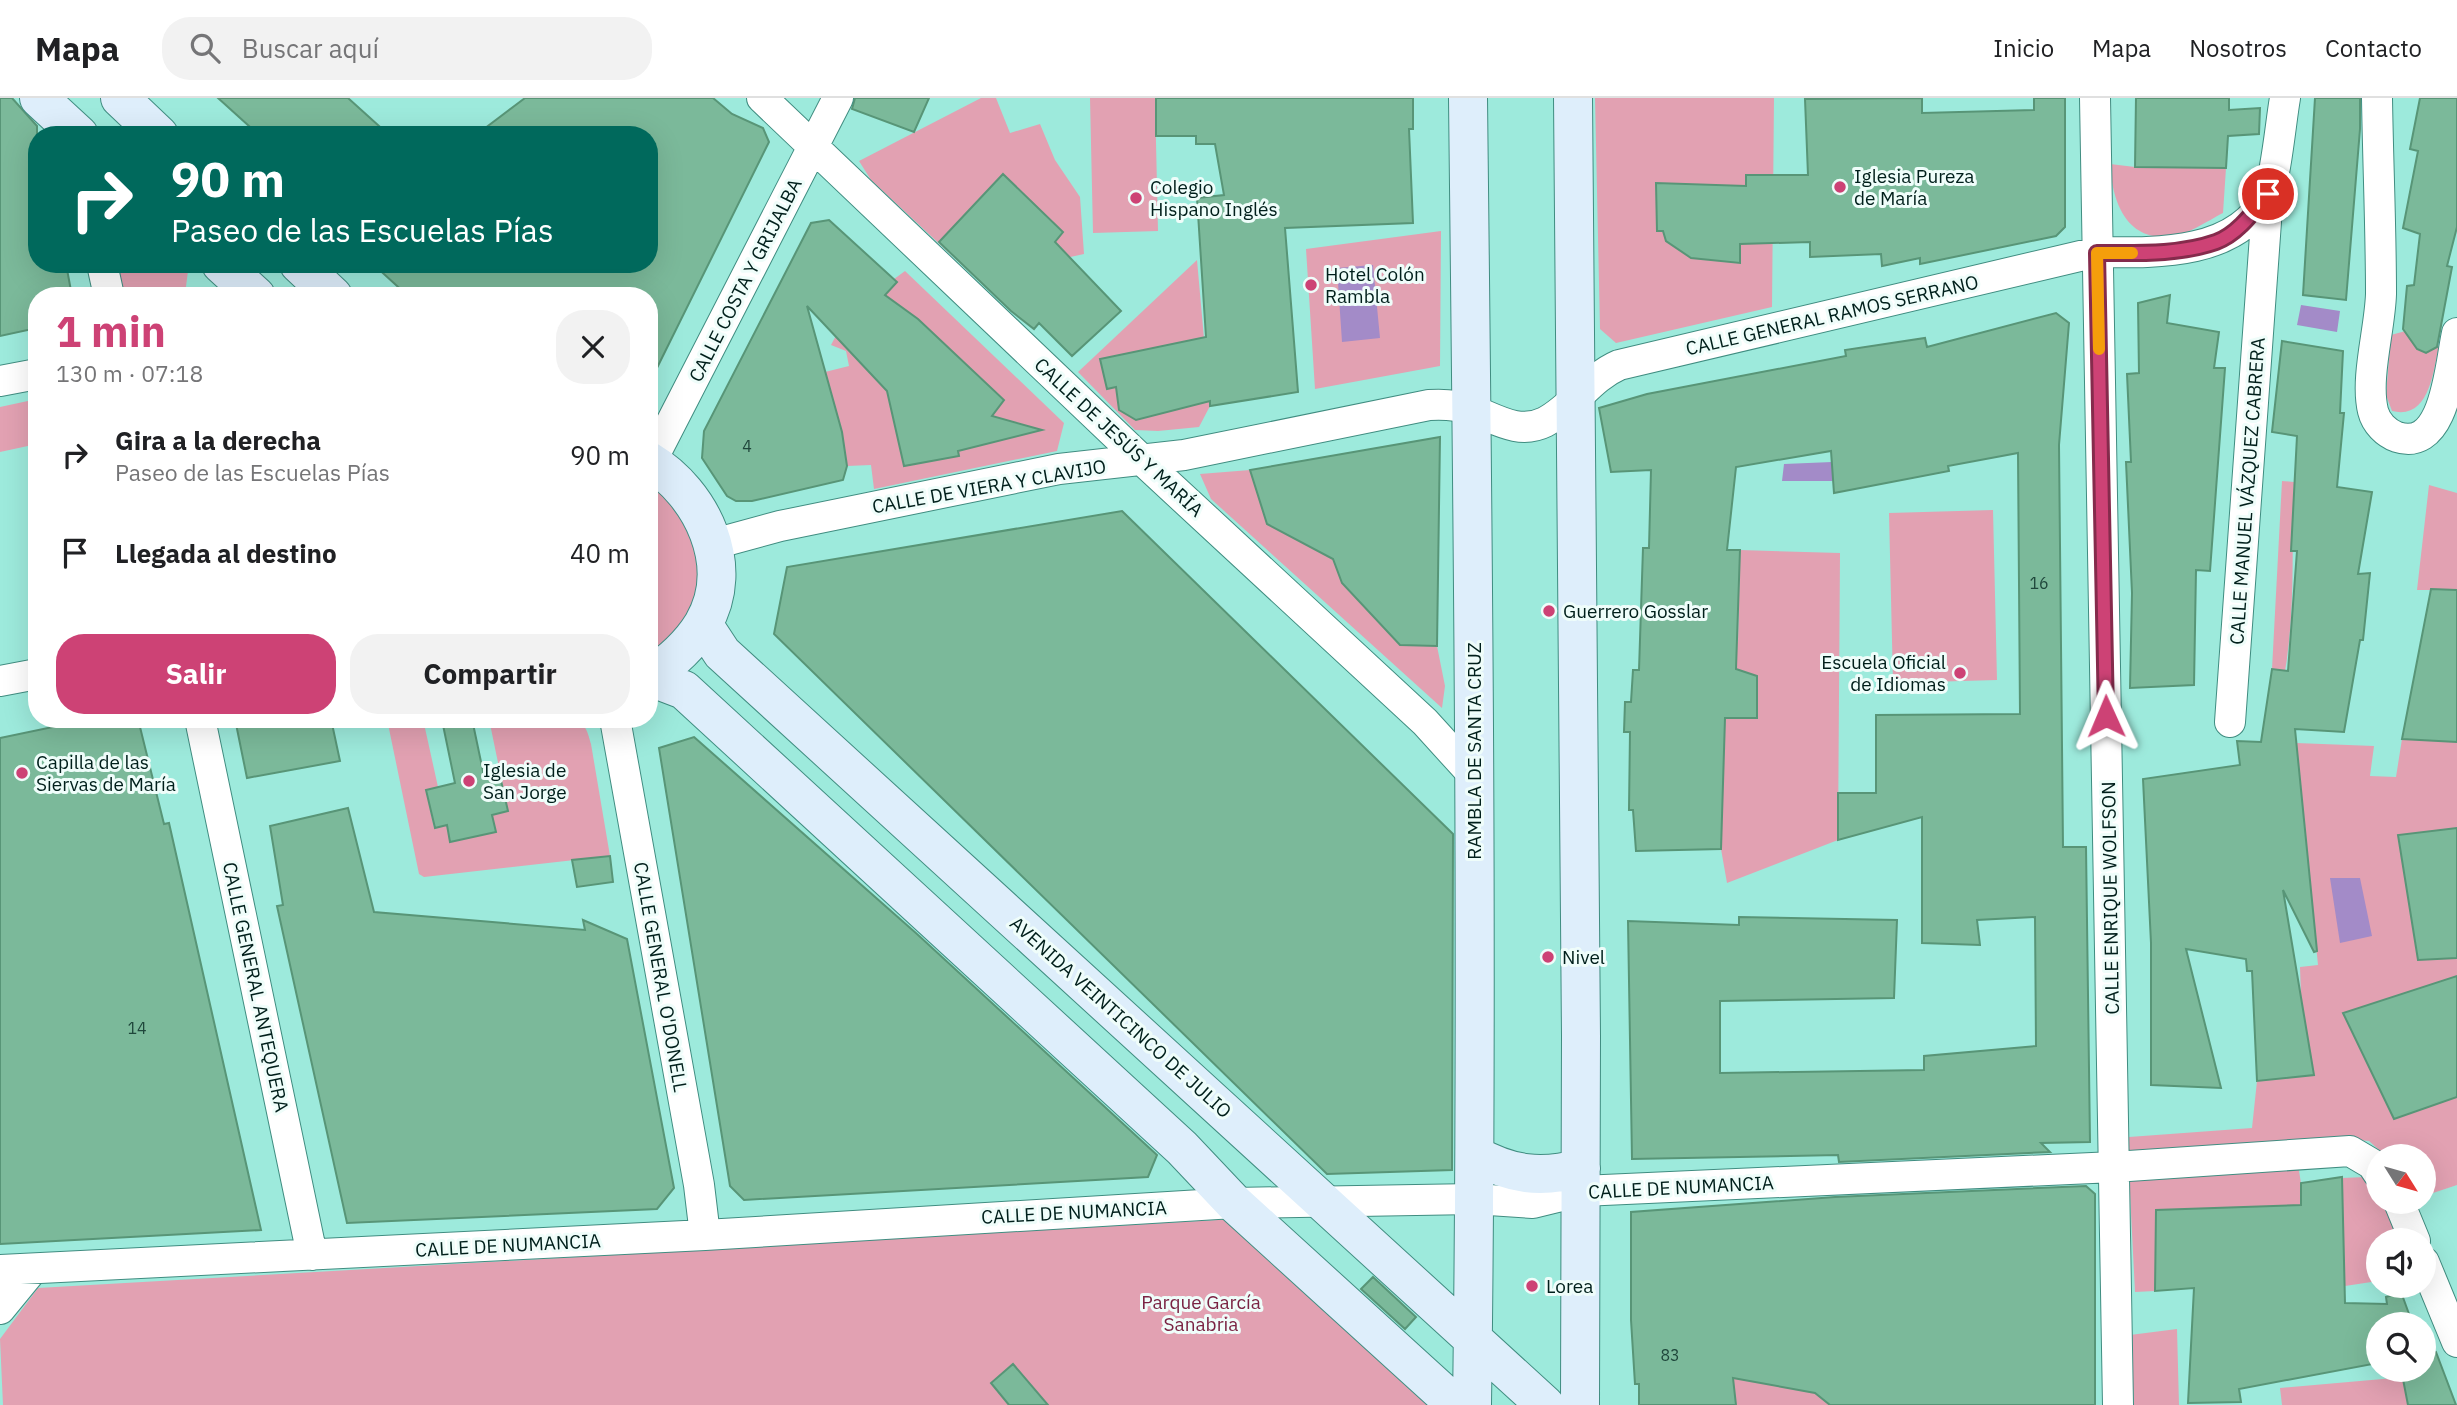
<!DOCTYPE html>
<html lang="es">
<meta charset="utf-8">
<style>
body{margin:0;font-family:"IBM Plex Sans",sans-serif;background:#f2f2f2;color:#202124;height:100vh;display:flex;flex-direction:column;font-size:26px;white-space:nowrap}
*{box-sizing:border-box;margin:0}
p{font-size:23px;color:#757577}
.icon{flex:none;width:38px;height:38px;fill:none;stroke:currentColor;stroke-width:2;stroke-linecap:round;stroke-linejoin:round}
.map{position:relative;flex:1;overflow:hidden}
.sheet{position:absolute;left:28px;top:189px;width:630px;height:441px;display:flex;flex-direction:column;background:#fff;border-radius:28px;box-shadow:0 7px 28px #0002}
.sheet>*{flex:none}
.top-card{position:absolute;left:28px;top:28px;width:630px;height:147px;border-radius:28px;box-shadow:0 7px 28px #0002;background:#00695c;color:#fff;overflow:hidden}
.needle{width:46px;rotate:127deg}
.controls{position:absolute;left:2366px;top:1046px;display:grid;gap:14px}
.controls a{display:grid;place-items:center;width:70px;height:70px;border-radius:50%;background:#fff;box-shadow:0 7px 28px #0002;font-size:35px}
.pin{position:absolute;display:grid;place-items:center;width:60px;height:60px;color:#fff;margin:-30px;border:4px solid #fff;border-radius:50%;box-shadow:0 2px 7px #0007}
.me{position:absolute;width:77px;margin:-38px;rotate:359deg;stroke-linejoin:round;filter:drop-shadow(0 0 5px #0008)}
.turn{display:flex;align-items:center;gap:24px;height:147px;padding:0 28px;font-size:32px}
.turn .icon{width:91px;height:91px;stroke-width:2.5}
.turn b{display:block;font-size:49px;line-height:60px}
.round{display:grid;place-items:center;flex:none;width:74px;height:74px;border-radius:28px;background:#f2f2f2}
.overview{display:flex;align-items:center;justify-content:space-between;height:119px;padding:0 28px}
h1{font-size:42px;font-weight:700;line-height:52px;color:#cd4275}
.button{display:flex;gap:14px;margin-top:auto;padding:14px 28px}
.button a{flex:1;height:80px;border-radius:28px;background:#cd4275;color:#fff;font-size:28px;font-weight:700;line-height:80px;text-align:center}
.button a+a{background:#f2f2f2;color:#202124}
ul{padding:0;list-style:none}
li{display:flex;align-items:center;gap:21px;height:98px;padding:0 28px}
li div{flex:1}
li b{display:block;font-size:26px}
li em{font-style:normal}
header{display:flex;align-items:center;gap:42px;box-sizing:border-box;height:98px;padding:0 35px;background:#fff;border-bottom:2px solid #e0e0e0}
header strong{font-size:33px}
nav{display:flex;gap:38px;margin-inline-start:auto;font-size:24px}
.search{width:490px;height:63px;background:#f2f2f2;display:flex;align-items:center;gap:18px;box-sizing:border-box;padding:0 24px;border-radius:28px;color:#757577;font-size:26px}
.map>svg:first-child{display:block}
.green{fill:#e2a1b2}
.water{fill:#a38bc8}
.building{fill:#7bb99a;stroke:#589577;stroke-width:2}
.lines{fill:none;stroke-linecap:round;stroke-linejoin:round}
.street-casing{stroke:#408d81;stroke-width:32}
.secondary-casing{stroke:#408d81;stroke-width:40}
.street{stroke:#fff;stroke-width:30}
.secondary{stroke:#deeefb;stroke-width:38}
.route-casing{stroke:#852b4c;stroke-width:18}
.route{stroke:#cd4275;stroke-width:12}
.slow{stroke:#f59e0b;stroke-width:12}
.poi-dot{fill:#cd4275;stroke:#effdfa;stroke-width:2.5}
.labels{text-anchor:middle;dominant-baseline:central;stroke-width:6;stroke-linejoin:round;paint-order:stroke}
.number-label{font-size:16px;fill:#1f463b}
.poi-label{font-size:19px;fill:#001f1b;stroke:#effdfa;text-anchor:start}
.street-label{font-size:19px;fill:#001f1b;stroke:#effdfa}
.park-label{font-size:19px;fill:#7a2343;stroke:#effdfa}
</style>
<header>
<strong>Mapa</strong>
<div class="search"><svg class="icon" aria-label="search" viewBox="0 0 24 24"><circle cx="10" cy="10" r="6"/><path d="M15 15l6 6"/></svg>Buscar aquí</div>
<nav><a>Inicio</a><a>Mapa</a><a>Nosotros</a><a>Contacto</a></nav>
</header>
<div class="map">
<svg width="2457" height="1307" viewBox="0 0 2457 1307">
<rect width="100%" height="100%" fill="#9deadc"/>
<path class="green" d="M 981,0 L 996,0 L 1010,35 L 1040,26 L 1055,62 L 1080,99 L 1084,156 L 1052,163 L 1008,210 L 871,82 L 859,63 Z
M 1090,0 L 1155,0 L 1158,133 L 1093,135 Z
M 1595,0 L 1774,0 L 1772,209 L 1616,245 L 1600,231 Z
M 2110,66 L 2135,69 L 2226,70 L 2223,115 C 2207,123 2185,139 2167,139 C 2124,141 2112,100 2110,66 Z
M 1441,133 L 1440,268 L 1315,291 L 1306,151 Z
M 1197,162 L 1210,308 L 1199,329 L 1158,333 L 1135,332 L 1078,274 Z
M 120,166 L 184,166 L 188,173 L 185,196 L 125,198 L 120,181 Z
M 905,173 L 1064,325 L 1057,353 L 874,391 L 871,367 L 847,368 L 825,274 L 849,268 L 846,253 L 831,247 L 848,215 Z
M 2409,232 C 2409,244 2415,250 2425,255 L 2439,248 C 2433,275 2429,322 2392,313 L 2386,297 L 2391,237 Z
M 37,301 L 37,346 L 0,354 L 0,309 Z
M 1250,372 L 1268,426 L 1333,461 L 1342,485 L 1400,547 L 1437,548 L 1445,588 L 1442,610 L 1211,401 L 1200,376 Z
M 649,381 L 688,417 L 702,485 L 692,519 L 649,564 Z
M 2282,383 L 2294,384 C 2291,448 2296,509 2285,573 L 2272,571 Z
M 2429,387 L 2457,395 L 2457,492 L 2417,492 Z
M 1993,412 L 1997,582 L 1893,585 L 1889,415 Z
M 1740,452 L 1840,455 L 1838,742 L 1727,785 L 1721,751 L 1722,620 L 1757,620 L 1757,578 L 1717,564 L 1718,544 L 1738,544 Z
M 387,621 L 423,621 L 438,689 L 426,692 L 434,730 L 447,727 L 450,744 L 496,733 L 492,717 L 508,713 L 489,621 L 571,621 C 586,625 587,632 591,646 L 610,758 L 424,779 L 419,776 Z
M 2402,641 L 2457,644 L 2457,1087 L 2424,1098 L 2424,1059 L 2387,1059 L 2369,1043 L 2340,1040 L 2129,1057 L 2129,1039 L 2252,1030 L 2257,983 L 2314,977 L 2301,898 L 2300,869 L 2318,867 L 2296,645 L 2374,648 L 2370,678 L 2396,679 Z
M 2298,1067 L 2301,1085 L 2301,1200 L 2276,1108 L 2156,1112 L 2155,1193 L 2135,1194 L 2129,1075 Z
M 2366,1079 L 2390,1120 L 2399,1143 L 2378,1143 L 2378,1183 L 2345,1188 L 2342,1080 Z
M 1235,1121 L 1438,1307 L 3,1307 L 0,1241 L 38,1190 Z
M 1707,1225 L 1735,1280 L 1815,1295 L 1830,1307 L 1736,1307 Z
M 2177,1231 L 2179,1307 L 2134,1307 L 2130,1237 Z
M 2402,1276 L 2408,1307 L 2282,1307 L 2280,1290 L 2394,1280 Z"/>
<path class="water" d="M 1373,167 L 1380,240 L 1342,244 L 1337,170 Z
M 2301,207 L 2340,213 L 2337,234 L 2297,227 Z
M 1832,364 L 1833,383 L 1782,383 L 1784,366 Z
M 2330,780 L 2360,780 L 2372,838 L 2340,845 Z"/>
<path class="building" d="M 0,0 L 12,0 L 37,28 L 37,166 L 66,166 L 72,198 L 37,198 L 37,230 L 0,238 Z
M 218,0 L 348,0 L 389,37 L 259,37 Z
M 525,0 L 713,0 L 732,16 L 763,30 L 769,44 L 649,286 L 649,198 L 408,198 L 373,166 L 649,166 L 649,37 L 476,37 Z
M 855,0 L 929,0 L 914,34 L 852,11 Z
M 1156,0 L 1413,0 L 1413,31 L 1409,31 L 1413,125 L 1285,130 L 1298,294 L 1210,308 L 1210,303 L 1136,322 L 1119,312 L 1116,289 L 1107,291 L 1100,261 L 1206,239 L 1197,100 L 1224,97 L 1215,46 L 1196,46 L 1196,38 L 1156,38 Z
M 1922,0 L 1922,15 L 2034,12 L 2034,0 L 2065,0 L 2065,129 L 2056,138 L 1920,166 L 1920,160 L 1882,168 L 1881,156 L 1810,159 L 1810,144 L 1740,146 L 1740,165 L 1691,160 L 1666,143 L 1663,133 L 1657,133 L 1656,85 L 1746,88 L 1746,77 L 1808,77 L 1805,1 Z
M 2136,0 L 2229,0 L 2229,12 L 2260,10 L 2259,36 L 2228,38 L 2226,70 L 2135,69 Z
M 2315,0 L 2360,0 L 2360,31 L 2346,202 L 2303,197 Z
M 2420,0 L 2457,0 L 2457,129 L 2447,168 L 2452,169 L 2437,249 L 2426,255 L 2417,251 L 2403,231 L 2407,188 L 2414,187 L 2420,136 L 2403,130 L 2418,53 L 2410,51 Z
M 1003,76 L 1063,134 L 1055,144 L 1121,213 L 1072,258 L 1039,225 L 1034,231 L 1011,213 L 939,144 Z
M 829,122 L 897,184 L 885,197 L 918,221 L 1004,302 L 992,318 L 1042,332 L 958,353 L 959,358 L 904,368 L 887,293 L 807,208 L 842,334 L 847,368 L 843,382 L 752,403 L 736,403 L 727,398 L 702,360 L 704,333 L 811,125 Z
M 2170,197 L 2167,225 L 2219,234 L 2214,270 L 2225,270 L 2210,473 L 2196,472 L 2194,587 L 2130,590 L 2132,495 L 2126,364 L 2131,364 L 2127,276 L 2139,275 L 2138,205 Z
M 2056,215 L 2069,225 L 2059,347 L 2063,749 L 2086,749 L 2090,1044 L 2041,1045 L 2050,1054 L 1839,1064 L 1838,1057 L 1632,1061 L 1628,823 L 1739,827 L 1739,819 L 1897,822 L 1894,900 L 1720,903 L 1720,975 L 1924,972 L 1924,958 L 2036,948 L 2035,819 L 1977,822 L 1980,847 L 1922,845 L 1922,719 L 1838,742 L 1838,695 L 1876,695 L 1876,617 L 2020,616 L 2018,355 L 1948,368 L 1949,373 L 1834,395 L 1831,353 L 1736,369 L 1727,452 L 1740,452 L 1736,571 L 1757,578 L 1757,620 L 1725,620 L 1721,751 L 1636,753 L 1633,712 L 1629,712 L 1630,634 L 1624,634 L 1625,604 L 1631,604 L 1633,572 L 1639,572 L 1643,450 L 1649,450 L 1651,372 L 1611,374 L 1599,310 L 1647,296 L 1846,258 L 1845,252 L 1925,240 L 1927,249 Z
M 2282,243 L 2343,253 L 2340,315 L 2344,315 L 2337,389 L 2372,394 L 2358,476 L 2370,475 L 2363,542 L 2360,542 L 2344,634 L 2295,631 L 2317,853 L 2314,854 L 2283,792 L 2314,977 L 2257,983 L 2252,873 L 2247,873 L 2246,861 L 2186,851 L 2221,990 L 2151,987 L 2151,845 L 2143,681 L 2240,667 L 2237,643 L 2261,644 L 2272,571 L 2288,573 L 2297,453 L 2291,453 L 2297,338 L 2272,334 Z
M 1440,339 L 1437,548 L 1400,547 L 1342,485 L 1333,461 L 1267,426 L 1250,372 Z
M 1122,413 L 1453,736 L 1452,1072 L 1327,1076 L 774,536 L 787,469 Z
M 2431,491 L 2457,492 L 2457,644 L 2402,641 Z
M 91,621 L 138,621 L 164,726 L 169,725 L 261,1132 L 0,1146 L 0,640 Z
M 235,621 L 331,621 L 340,663 L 247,680 Z
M 472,621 L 484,678 L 499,674 L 508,713 L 492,717 L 496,734 L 450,744 L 447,727 L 435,730 L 426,692 L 455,685 L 443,627 Z
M 694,639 L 917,836 L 1157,1057 L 1148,1079 L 744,1102 L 730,1088 L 659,650 Z
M 348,710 L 374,814 L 585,832 L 583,822 L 627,841 L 674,1090 L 657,1111 L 347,1125 L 277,808 L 283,807 L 270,728 Z
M 2457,730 L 2457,860 L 2418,862 L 2398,737 Z
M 610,758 L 613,784 L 577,789 L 572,762 Z
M 2457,878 L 2457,999 L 2394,1021 L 2343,915 Z
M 2342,1079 L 2345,1205 L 2387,1206 L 2386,1199 L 2401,1194 L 2413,1227 L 2378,1227 L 2378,1265 L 2239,1291 L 2241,1304 L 2188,1305 L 2194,1190 L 2155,1193 L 2156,1112 L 2301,1107 L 2301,1085 Z
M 2086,1088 L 2095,1096 L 2095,1307 L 1830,1307 L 1815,1295 L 1733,1280 L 1736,1307 L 1639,1307 L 1639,1286 L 1635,1286 L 1631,1222 L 1631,1114 L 1835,1099 Z
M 1373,1179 L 1416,1219 L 1405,1231 L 1361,1191 Z
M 2436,1254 L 2456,1307 L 2408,1307 L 2402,1276 L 2394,1280 L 2392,1272 L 2424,1272 L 2424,1256 L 2425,1259 Z
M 1013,1266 L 1048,1307 L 1009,1307 L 991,1285 Z"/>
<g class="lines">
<g class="street-casing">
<path id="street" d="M 762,0 L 1142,362 L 1425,624 L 1475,679
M 2095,0 L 2118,1307
M 2377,0 C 2378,65 2381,131 2381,196 C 2380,231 2365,280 2373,313 C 2376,325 2386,335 2397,339 C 2446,355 2450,266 2457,235
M 102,166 L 109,198
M 0,283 L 37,276
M 651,364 L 838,0
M 714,446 L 780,428 L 1059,371 L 1184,357 L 1429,307 C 1443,306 1458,307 1472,312 C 1496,321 1519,337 1545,324 C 1574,309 1589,280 1619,267 L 2097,154 C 2154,155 2239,158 2268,96 C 2276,79 2281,22 2285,0
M 0,583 L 37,576
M 200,621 L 312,1157
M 615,621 L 699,1087 L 705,1137
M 2230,624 L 2268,96
M 2399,1104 L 2415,1143
M 2424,1164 L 2457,1244
M 0,1172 L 705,1137 L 1234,1105 L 1474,1101 L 1533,1105 L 1582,1093 L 2114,1069 L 2350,1053 L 2372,1066 L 2378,1075
M 0,1211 L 32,1172"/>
</g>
<g class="secondary-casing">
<path id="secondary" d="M 39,0 L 79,37
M 120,0 L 159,37
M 1468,0 C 1473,436 1478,871 1472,1307
M 1573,0 L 1581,938 L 1580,1307
M 221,166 L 256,198
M 299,166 L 333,198
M 649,363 C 702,395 737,468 703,526 C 689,549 670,565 649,579
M 703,526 L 722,555 L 1545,1307
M 650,579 L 684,592 L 1182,1050 L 1234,1105 L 1456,1307
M 1475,1057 C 1511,1077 1541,1081 1581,1070"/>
</g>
<use href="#street" class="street"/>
<use href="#secondary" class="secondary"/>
</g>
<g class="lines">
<g class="route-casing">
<path id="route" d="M 2106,618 L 2097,155 C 2136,155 2179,157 2216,144 C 2238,136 2254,113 2268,96"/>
</g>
<use href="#route" class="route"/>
<path class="slow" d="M 2099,251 L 2097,155 L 2132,155"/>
</g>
<g class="poi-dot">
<circle cx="1840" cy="89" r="7"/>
<circle cx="1136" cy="100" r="7"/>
<circle cx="1311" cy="187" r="7"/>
<circle cx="1549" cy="513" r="7"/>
<circle cx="1960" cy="575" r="7"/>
<circle cx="22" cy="675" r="7"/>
<circle cx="469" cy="683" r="7"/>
<circle cx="1548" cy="859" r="7"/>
<circle cx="1532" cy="1188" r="7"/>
</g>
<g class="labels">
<g class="number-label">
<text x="747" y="348">4</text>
<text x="2039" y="485">16</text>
<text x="137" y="930">14</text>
<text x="1670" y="1257">83</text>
</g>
<g class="poi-label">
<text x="1854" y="78">Iglesia Pureza<tspan x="1854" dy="22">de María</tspan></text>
<text x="1150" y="89">Colegio<tspan x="1150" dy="22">Hispano Inglés</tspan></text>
<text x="1325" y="176">Hotel Colón<tspan x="1325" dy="22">Rambla</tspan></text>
<text x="1563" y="513">Guerrero Gosslar</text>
<text x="1946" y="564" text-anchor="end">Escuela Oficial<tspan x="1946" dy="22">de Idiomas</tspan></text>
<text x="36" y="664">Capilla de las<tspan x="36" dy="22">Siervas de María</tspan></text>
<text x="483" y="672">Iglesia de<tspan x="483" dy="22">San Jorge</tspan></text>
<text x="1562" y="859">Nivel</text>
<text x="1546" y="1188">Lorea</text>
</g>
<g class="street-label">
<text transform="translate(745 182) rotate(-63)">CALLE COSTA Y GRIJALBA</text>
<text transform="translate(1832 217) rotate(-13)">CALLE GENERAL RAMOS SERRANO</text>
<text transform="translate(1119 339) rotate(43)">CALLE DE JESÚS Y MARÍA</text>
<text transform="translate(989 388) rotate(-10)">CALLE DE VIERA Y CLAVIJO</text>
<text transform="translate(2247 393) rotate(-86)">CALLE MANUEL VÁZQUEZ CABRERA</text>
<text transform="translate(1474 653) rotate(-90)">RAMBLA DE SANTA CRUZ</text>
<text transform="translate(2110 800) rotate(-91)">CALLE ENRIQUE WOLFSON</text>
<text transform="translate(661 879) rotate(80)">CALLE GENERAL O'DONELL</text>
<text transform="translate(256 889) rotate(78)">CALLE GENERAL ANTEQUERA</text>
<text transform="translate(1121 919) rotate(42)">AVENIDA VEINTICINCO DE JULIO</text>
<text transform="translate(1681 1089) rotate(-3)">CALLE DE NUMANCIA</text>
<text transform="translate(1074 1114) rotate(-3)">CALLE DE NUMANCIA</text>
<text transform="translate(508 1147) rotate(-3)">CALLE DE NUMANCIA</text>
</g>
<g class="park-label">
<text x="1201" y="1204">Parque García<tspan x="1201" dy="22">Sanabria</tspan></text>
</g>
</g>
</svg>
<div class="controls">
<a><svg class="needle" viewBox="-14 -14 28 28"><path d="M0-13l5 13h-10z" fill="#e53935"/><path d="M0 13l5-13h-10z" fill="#757577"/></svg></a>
<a><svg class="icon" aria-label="sound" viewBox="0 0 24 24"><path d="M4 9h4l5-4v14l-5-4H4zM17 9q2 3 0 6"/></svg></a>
<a><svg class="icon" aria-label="search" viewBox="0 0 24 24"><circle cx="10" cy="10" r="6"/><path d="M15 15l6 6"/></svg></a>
</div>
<div class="pin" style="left:2268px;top:96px;background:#d93025"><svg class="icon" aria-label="arrive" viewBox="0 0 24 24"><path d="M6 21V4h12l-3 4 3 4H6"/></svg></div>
<svg class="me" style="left:2106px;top:618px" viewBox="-20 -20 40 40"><path d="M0-17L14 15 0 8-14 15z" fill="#cd4275" stroke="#fff" stroke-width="4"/></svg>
<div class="top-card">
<div class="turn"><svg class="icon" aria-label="right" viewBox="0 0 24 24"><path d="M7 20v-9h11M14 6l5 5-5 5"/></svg><div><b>90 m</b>Paseo de las Escuelas Pías</div></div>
</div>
<section class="sheet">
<div class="overview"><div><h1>1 min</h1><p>130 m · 07:18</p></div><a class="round"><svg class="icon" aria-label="close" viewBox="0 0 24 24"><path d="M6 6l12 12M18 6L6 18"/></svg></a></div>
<ul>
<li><svg class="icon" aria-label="right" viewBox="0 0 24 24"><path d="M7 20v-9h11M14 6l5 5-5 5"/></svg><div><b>Gira a la derecha</b><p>Paseo de las Escuelas Pías</p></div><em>90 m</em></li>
<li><svg class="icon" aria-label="arrive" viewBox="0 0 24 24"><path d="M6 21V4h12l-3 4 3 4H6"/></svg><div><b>Llegada al destino</b></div><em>40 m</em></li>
</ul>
<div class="button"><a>Salir</a><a>Compartir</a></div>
</section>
</div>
